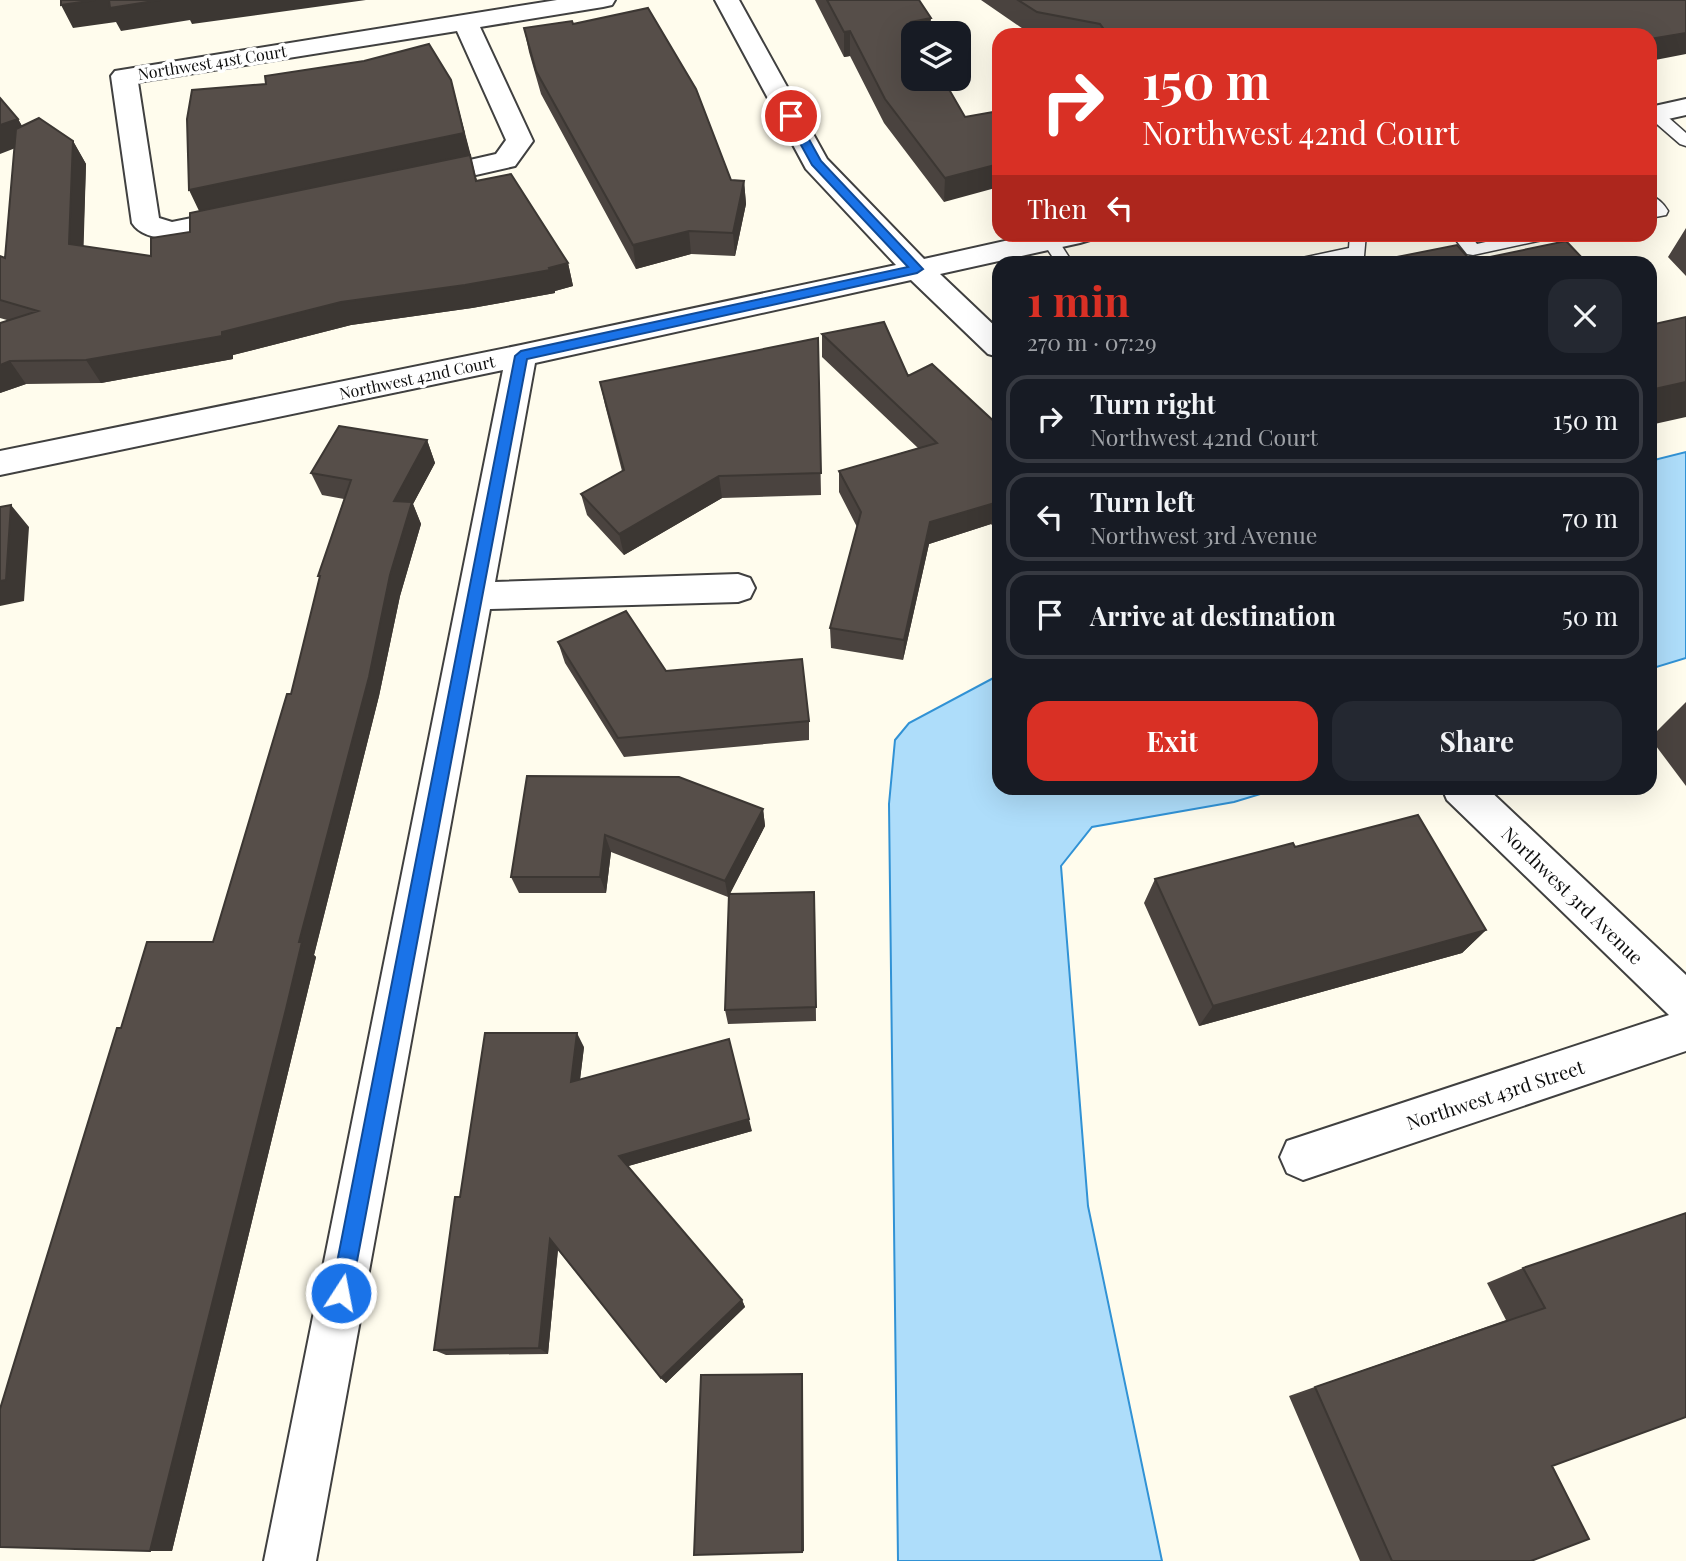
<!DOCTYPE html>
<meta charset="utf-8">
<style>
body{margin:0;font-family:"Playfair Display",serif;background:#242831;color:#f1f3f6;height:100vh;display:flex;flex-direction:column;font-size:26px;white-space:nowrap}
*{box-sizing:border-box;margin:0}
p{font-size:23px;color:#9ea1a6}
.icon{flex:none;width:38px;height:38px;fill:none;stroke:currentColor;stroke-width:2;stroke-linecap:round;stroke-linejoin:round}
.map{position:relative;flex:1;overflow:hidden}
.sheet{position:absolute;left:992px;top:256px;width:665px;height:539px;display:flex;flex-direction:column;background:#171b24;border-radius:21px;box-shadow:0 7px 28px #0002}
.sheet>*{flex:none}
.guide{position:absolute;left:992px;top:28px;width:665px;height:214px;border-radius:21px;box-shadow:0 7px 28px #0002;background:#d93025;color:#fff;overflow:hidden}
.fabs{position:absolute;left:901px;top:21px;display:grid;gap:14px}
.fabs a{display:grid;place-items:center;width:70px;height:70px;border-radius:14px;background:#171b24;box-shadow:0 7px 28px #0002;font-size:35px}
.pin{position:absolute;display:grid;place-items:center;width:60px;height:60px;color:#fff;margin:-30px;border:4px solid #fff;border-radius:50%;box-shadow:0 2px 7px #0007}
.me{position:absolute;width:77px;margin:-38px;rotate:11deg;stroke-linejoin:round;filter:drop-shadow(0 0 5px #0008)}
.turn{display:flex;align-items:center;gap:24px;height:147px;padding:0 35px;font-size:32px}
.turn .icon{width:91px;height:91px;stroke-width:2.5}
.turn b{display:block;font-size:49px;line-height:60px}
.then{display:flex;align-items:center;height:66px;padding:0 35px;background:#0003;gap:14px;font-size:26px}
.round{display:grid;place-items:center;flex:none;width:74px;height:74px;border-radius:21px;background:#242831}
.overview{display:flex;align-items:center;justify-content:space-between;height:119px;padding:0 35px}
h1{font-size:42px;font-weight:700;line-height:52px;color:#d93025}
.primary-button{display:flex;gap:14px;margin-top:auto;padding:14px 35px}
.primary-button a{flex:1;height:80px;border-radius:21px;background:#d93025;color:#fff;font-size:28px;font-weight:700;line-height:80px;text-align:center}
.primary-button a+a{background:#242831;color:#f1f3f6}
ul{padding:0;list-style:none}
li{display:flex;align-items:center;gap:21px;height:88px;margin:0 14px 10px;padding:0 21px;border:4px solid #363941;border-radius:21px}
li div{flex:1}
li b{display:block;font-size:26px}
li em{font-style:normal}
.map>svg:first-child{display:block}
.water{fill:#aeddfa;stroke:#3192d5;stroke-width:2}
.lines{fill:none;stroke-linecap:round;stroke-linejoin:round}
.service-casing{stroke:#404040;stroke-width:3}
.minor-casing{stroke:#404040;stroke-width:4}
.service{fill:#fff;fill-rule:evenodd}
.minor{fill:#fff;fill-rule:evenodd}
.wall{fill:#4a433f}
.shaded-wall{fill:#3c3733}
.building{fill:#564e49;stroke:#3c3733;stroke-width:2}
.route{fill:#1a73e8;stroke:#114b97;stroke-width:2}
.labels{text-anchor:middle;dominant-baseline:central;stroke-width:7;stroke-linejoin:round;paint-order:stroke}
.far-street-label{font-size:16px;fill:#0d0d0d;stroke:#fff}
.street-label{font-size:19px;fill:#0d0d0d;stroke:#fff}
</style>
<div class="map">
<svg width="1686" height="1561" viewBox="0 0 1686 1561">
<rect width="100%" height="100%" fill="#fffced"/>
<path class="water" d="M 1686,452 L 1686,658 L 1650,669 L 1650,461 Z
M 999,675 L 999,788 L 1280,788 L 1234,802 L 1092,827 L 1061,866 L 1088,1206 L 1162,1561 L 898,1561 L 889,804 L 895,740 L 909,723 Z"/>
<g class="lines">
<g class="service-casing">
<path id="service" d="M 1655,109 L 1661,111 L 1686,133 L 1686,146 L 1680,144 L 1650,118 L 1650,111 Z
M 1650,196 C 1658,198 1664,204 1668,211 L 1666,215 L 1650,218 Z
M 1350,234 L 1366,234 L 1364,256 L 1333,262 L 1299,262 L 1302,258 L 1349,248 Z
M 1451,234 L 1469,234 L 1477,244 L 1520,234 L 1555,234 L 1547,239 L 1473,255 L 1467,254 Z
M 1050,236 L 1056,237 L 1072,262 L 1056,262 L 1042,241 Z"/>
</g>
<g class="minor-casing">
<path id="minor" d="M 557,0 L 615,0 L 612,5 L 603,7 L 480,27 L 533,141 L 515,166 L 423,187 L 413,185 L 409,179 L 413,173 L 496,154 L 506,140 L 457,31 L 138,82 L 159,218 L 172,222 L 241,208 L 251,211 L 255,217 L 251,223 C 223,231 151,253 132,223 L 111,76 L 115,71 Z
M 715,0 L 739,0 L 827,159 L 924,259 L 1036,234 L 1094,234 L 1090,240 L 1080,243 L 940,274 L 999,330 L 999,357 L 988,354 L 911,280 L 535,363 L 495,582 L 738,574 L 750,578 L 755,588 L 750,598 L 738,602 L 490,609 L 316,1561 L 264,1561 L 503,370 L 0,475 L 0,451 L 521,345 L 896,265 L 806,169 Z
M 1686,99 L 1686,115 L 1650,123 L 1650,107 Z
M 1442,788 L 1487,788 L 1686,975 L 1686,1051 L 1303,1180 L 1287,1173 L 1280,1157 L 1287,1141 L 1669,1015 L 1447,800 Z"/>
</g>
<use href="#service" class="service"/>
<use href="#minor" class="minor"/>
</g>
<path class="wall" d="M 815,0 L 919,0 L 914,33 L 965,117 L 944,202 L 884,123 L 850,56 L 844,57 Z
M 981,0 L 1686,0 L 1650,35 L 1032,35 Z
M 573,24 L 731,180 L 744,181 L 746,204 L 735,256 L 691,254 L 636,269 L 541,94 L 529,52 L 524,28 Z
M 451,80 L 477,181 L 568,263 L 573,286 L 555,291 L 555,293 L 472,308 L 351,325 L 233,355 L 233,359 L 101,383 L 26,384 L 0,393 L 7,320 L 0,318 L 0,256 L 5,258 L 18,119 L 22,126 L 73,141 L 86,164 L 83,246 L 151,256 L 190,232 L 199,211 Z
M 1686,228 L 1686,276 L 1668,257 Z
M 822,334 L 908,376 L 999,426 L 999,533 L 991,524 L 929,544 L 903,660 L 831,648 L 830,628 L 857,527 L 839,492 L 839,471 L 918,448 L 822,357 Z
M 818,338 L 821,495 L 722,498 L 624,555 L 587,515 L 581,494 L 622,471 L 605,405 L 600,382 Z
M 427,440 L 435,463 L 413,504 L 421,524 L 400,596 L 379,696 L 314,955 L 316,957 L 172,1551 L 150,1551 L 121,1028 L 213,942 L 291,694 L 320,579 L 318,576 L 344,499 L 322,495 L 311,473 Z
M 558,642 L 666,671 L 809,721 L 809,740 L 624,757 L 565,663 Z
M 1686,702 L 1686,786 L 1650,738 Z
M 527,776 L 763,809 L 765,826 L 730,894 L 815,908 L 816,1021 L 728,1024 L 725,1010 L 729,896 L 728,897 L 611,852 L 606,893 L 519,893 L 511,877 Z
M 1295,847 L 1486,930 L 1462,953 L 1199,1026 L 1144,903 L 1155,879 Z
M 584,1047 L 580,1080 L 752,1131 L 628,1166 L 742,1300 L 745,1307 L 666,1383 L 661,1378 L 558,1250 L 548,1354 L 446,1355 L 434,1350 L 460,1197 Z
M 1686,1213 L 1552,1466 L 1531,1561 L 1360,1561 L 1289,1396 L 1506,1320 L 1487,1283 L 1523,1268 Z"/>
<path class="shaded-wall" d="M 95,0 L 366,0 L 192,24 L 190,20 L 121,31 L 116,22 L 73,28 L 61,5 Z
M 931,18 L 930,33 L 914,33 L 911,22 Z
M 850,31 L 850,56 L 844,57 L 844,32 Z
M 1686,33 L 1686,54 L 1650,61 L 1650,39 Z
M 451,80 L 471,156 L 200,213 L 189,190 Z
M 18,119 L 31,142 L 0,154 L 0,125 Z
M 73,141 L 86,164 L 83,267 L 69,244 Z
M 999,164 L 999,187 L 944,202 L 945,178 Z
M 744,181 L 746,204 L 735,256 L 733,233 Z
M 689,231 L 691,254 L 636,269 L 633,245 Z
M 568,263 L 573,286 L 555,291 L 555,293 L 472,308 L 351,325 L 233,355 L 233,359 L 101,383 L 86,360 L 341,302 L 549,268 Z
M 10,361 L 26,384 L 0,393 L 0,365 Z
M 1686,382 L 1686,417 L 1650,425 L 1650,390 Z
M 427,440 L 435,463 L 413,504 L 421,524 L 400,596 L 379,696 L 314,955 L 316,957 L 172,1551 L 150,1551 L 299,942 L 394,501 Z
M 719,476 L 722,498 L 624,555 L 619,534 Z
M 995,503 L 991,524 L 929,544 L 903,660 L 904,640 L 930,522 Z
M 11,505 L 29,527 L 24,601 L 0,606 L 0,581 Z
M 763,809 L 765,826 L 728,897 L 725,881 Z
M 605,835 L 611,852 L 606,893 L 600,877 Z
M 1486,930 L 1462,953 L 1199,1026 L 1213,1006 Z
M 577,1033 L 584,1047 L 578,1095 L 571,1082 Z
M 749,1119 L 752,1131 L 625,1167 L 619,1156 Z
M 550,1239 L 558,1248 L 548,1354 L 539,1348 Z
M 742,1300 L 745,1307 L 666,1383 L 661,1378 Z
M 802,1374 L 803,1379 L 804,1551 L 802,1552 Z"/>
<path class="building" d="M 61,0 L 95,0 L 61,5 Z
M 109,0 L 160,0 L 110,8 Z
M 827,0 L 919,0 L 931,18 L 911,22 L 917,33 L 914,33 L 914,79 L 943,79 L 965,117 L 999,111 L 999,164 L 945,178 L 885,99 L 850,31 L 844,32 Z
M 1018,0 L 1686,0 L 1686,33 L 1650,39 L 1650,35 L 1108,35 L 1100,24 L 1037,12 Z
M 648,8 L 696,89 L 731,180 L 744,181 L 733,233 L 689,231 L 633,245 L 536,71 L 524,28 L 572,21 L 573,24 Z
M 429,44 L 451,80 L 464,133 L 189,190 L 187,119 L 192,90 L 266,84 L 265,76 L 364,61 Z
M 0,98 L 18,119 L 0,125 Z
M 39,118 L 73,141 L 69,244 L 151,256 L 151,238 L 190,232 L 190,213 L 470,155 L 476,181 L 511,174 L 568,263 L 549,268 L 550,270 L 465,285 L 341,302 L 222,332 L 222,336 L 86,360 L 10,361 L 0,365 L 0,323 L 38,311 L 0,300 L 0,256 L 5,258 L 16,129 Z
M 1566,241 L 1586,262 L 1389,262 L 1387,259 L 1457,245 L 1471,261 Z
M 1686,317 L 1686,382 L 1650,390 L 1650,325 Z
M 884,322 L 908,376 L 932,364 L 999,426 L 999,508 L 995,503 L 930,522 L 904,640 L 830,628 L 861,512 L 839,471 L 937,443 L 822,334 Z
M 818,338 L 821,473 L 719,476 L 619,534 L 581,494 L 624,470 L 600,382 Z
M 339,426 L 427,440 L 394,501 L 412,502 L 390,575 L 369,677 L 299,942 L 302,942 L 286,1009 L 150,1551 L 0,1547 L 0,1409 L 117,1028 L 121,1028 L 147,942 L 213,942 L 287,694 L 291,694 L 320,576 L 318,576 L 351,480 L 311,473 Z
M 11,505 L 6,580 L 0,581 L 0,507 Z
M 626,611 L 666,671 L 802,659 L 809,721 L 618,738 L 558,642 Z
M 527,776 L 679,777 L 763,809 L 725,881 L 605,835 L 600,877 L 511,877 Z
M 1418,815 L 1486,930 L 1213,1006 L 1155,879 L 1293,843 L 1295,847 Z
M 814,892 L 816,1007 L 725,1010 L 729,894 Z
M 485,1033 L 577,1033 L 571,1082 L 729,1039 L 749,1119 L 619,1156 L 742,1300 L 661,1378 L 550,1239 L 539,1348 L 434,1350 L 455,1197 L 460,1197 Z
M 1686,1213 L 1686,1417 L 1552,1466 L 1589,1539 L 1531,1561 L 1392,1561 L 1315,1387 L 1545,1308 L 1523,1268 Z
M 802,1374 L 802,1552 L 694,1555 L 701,1375 Z"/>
<path class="route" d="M 791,113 L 796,116 L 821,161 L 923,269 L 917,273 L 527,359 L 351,1293 L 348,1300 L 341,1303 L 334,1300 L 331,1293 L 515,356 L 521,351 L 908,267 L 812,165 L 785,116 Z"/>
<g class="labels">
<g class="far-street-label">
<text transform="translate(212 62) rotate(-9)">Northwest 41st Court</text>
<text transform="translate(417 377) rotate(-12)">Northwest 42nd Court</text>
</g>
<g class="street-label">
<text transform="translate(1573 895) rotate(44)">Northwest 3rd Avenue</text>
<text transform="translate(1495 1094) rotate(-18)">Northwest 43rd Street</text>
</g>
</g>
</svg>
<div class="fabs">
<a><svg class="icon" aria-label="layers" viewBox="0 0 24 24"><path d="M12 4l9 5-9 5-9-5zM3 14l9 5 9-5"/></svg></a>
</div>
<div class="pin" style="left:791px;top:116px;background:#d93025"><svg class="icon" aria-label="arrive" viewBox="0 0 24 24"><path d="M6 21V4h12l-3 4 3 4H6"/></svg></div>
<svg class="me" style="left:341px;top:1293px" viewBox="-20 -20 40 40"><circle r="17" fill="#1a73e8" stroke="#fff" stroke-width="3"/><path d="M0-11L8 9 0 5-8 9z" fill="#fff"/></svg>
<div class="guide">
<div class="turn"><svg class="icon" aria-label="right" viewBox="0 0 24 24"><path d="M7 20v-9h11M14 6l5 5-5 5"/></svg><div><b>150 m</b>Northwest 42nd Court</div></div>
<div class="then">Then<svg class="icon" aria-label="left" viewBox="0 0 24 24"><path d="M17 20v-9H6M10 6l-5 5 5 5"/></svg></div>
</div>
<section class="sheet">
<div class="overview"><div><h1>1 min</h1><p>270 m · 07:29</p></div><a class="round"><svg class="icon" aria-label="close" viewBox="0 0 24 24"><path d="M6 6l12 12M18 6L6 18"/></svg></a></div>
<ul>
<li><svg class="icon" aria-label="right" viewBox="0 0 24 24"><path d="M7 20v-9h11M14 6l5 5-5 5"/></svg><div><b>Turn right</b><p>Northwest 42nd Court</p></div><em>150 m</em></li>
<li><svg class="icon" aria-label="left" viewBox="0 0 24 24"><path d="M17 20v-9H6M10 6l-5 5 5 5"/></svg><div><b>Turn left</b><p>Northwest 3rd Avenue</p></div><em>70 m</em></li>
<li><svg class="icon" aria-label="arrive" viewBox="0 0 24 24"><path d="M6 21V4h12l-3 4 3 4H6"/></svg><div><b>Arrive at destination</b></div><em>50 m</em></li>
</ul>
<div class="primary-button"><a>Exit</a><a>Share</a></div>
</section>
</div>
